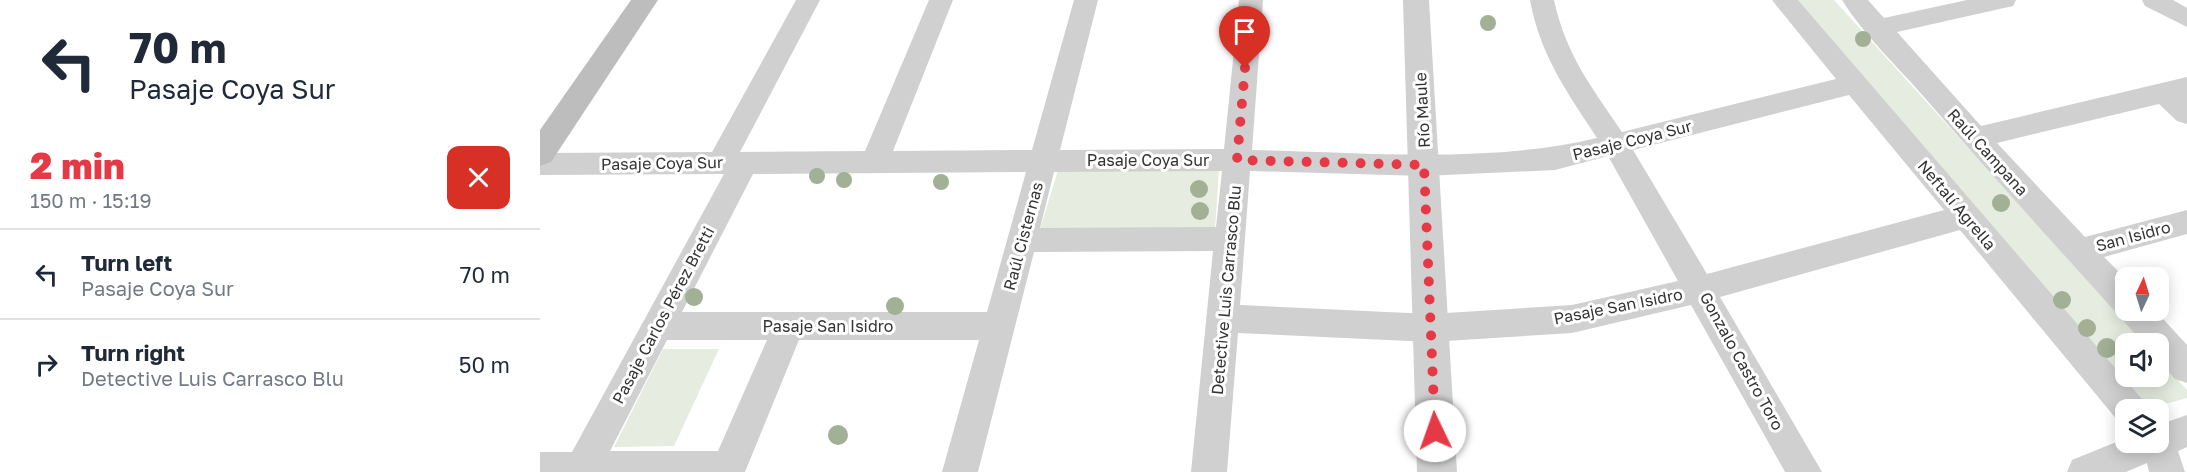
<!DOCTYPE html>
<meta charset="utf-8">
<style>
body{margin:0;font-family:"Golos Text",sans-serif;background:#f6f6f7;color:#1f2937;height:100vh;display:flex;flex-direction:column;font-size:22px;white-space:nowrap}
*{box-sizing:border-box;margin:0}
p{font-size:20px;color:#747a83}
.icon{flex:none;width:33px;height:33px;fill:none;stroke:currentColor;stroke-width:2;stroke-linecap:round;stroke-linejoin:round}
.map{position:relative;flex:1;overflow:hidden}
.sheet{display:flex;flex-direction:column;background:#fff;width:540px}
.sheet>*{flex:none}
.hud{background:#fff;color:#1f2937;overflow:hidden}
.needle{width:39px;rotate:4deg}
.buttons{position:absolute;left:1575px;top:267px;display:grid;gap:12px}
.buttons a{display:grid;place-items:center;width:54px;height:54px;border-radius:12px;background:#fff;box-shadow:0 3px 15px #0003;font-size:30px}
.pin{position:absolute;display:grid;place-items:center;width:51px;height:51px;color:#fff;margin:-62px -26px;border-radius:50% 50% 50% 0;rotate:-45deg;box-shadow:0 0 6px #0007}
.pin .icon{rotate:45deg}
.me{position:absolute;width:66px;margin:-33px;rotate:357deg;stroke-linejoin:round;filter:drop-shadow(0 0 4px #0008)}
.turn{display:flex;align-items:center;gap:21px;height:126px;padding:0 30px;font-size:27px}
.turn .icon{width:78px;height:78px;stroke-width:2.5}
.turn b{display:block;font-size:42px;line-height:51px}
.round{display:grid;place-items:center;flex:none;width:63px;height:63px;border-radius:12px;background:#f6f6f7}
.headline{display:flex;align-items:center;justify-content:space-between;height:102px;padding:0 30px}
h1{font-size:36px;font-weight:800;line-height:45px;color:#e63946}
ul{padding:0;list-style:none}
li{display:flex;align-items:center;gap:18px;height:90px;padding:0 30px;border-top:2px solid #e0e1e3}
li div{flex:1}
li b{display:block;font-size:22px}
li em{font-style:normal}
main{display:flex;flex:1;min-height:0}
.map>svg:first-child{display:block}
.green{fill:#e6ecdf}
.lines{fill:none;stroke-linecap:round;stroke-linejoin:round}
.minor{fill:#d0d0d0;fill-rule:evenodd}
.tertiary{fill:#d0d0d0;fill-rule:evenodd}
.secondary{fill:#bdbdbd;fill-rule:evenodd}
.tree{fill:#a2b095}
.route{stroke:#e63946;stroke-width:10;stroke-dasharray:0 18}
.labels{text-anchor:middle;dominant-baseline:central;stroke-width:6;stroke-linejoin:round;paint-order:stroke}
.street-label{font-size:16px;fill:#333;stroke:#fff}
</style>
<main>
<section class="sheet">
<div class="hud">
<div class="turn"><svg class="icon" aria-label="left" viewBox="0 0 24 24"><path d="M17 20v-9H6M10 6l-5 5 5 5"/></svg><div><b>70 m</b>Pasaje Coya Sur</div></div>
</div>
<div class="headline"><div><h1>2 min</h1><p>150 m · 15:19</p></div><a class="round" style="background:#d93025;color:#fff"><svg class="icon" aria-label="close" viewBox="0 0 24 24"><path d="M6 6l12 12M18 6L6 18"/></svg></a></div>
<ul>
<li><svg class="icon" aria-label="left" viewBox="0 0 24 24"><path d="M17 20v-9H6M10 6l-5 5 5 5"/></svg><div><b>Turn left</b><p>Pasaje Coya Sur</p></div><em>70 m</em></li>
<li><svg class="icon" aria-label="right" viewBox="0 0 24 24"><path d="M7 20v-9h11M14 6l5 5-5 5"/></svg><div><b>Turn right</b><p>Detective Luis Carrasco Blu</p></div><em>50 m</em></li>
</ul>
</section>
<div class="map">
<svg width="1647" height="472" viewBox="0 0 1647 472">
<rect width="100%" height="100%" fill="#fff"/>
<path class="green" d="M 1258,0 L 1294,0 L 1605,343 L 1586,344 L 1586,376 L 1618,376 L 1619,359 L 1647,390 L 1647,398 L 1607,409 Z
M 518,170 L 679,170 L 675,229 L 500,229 Z
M 123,349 L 179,349 L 134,446 L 74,447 Z"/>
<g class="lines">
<path class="minor" d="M 256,0 L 280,0 L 200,152 L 325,151 L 389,0 L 413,0 L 353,151 L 492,150 L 534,0 L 558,0 L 520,150 L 684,149 L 699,0 L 723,0 L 712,150 C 822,152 949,164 1057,138 C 1027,92 1000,55 990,0 L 1014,0 C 1026,55 1051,86 1082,132 L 1296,79 L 1232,0 L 1258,0 L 1602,399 L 1607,410 L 1586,410 L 1586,424 L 1578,421 L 1420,230 L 1180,297 L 1282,472 L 1245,472 L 1151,305 L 1032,333 L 890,342 L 698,333 L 687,472 L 651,472 L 673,251 L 494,252 L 438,472 L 402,472 L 439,340 L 259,340 L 205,472 L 0,472 L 0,452 L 32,452 L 184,174 L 0,175 L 0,153 L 172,152 ZM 1309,95 L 1404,210 L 1167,274 L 1093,150 ZM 1068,156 L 1138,281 L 1032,305 L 890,314 L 700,305 L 710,171 L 884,176 L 1015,170 ZM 682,171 L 676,227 L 500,228 L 514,172 ZM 486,172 L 447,312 L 142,312 L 213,174 ZM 127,340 L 227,340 L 178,451 L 70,451 Z
M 1302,0 L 1328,0 L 1344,18 L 1427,0 L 1476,0 L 1473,6 L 1464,8 L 1357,32 L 1441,126 L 1647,77 L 1647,124 L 1637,121 L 1619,104 L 1457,143 L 1545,237 L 1647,210 L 1647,234 L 1564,257 L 1586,279 L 1586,310 L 1615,310 L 1647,345 L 1647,383 L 1635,379 L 1618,360 L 1618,344 L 1604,344 C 1532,263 1456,181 1385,98 C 1358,67 1323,34 1302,0 Z
M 1602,0 L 1633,0 L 1647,8 L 1647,27 L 1605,6 Z
M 1647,415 L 1647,447 L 1638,451 L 1645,472 L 1609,472 L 1607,463 L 1586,472 L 1527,472 L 1532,460 L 1586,438 L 1586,442 L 1618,442 L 1618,425 Z"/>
<path class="tertiary" d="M 863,0 L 889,0 L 917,472 L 877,472 Z"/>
<path class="secondary" d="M 91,0 L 118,0 L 11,162 L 0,166 L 0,130 Z"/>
</g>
<g class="tree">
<circle cx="948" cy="23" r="8"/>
<circle cx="1323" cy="39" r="8"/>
<circle cx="277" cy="176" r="8"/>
<circle cx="304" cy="180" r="8"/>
<circle cx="401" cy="182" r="8"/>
<circle cx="659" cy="189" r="9"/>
<circle cx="1461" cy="203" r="9"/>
<circle cx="660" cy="211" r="9"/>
<circle cx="154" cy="297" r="9"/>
<circle cx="1522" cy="300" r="9"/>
<circle cx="355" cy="306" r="9"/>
<circle cx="1547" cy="328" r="9"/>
<circle cx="1567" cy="348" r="10"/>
<circle cx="298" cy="435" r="10"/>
</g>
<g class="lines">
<path class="route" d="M 705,68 L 697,160 L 884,165 L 895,431"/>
</g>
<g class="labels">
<g class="street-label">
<text transform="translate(882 110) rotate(-93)">Río Maule</text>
<text transform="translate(1092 140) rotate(-14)">Pasaje Coya Sur</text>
<text transform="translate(1448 152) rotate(48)">Raúl Campana</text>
<text x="608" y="160">Pasaje Coya Sur</text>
<text transform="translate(122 163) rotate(-1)">Pasaje Coya Sur</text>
<text transform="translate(1417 205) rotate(50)">Neftalí Agrella</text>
<text transform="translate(483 236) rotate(-75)">Raúl Cisternas</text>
<text transform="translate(1593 236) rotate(-15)">San Isidro</text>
<text transform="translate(686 290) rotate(-85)">Detective Luis Carrasco Blu</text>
<text transform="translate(1078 306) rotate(-11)">Pasaje San Isidro</text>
<text transform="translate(123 315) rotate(-62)">Pasaje Carlos Pérez Bretti</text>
<text x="288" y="326">Pasaje San Isidro</text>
<text transform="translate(1202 361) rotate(61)">Gonzalo Castro Toro</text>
</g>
</g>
</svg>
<div class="buttons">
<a><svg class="needle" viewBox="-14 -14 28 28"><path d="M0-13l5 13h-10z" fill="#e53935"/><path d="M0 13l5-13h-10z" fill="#747a83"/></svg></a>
<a><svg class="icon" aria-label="sound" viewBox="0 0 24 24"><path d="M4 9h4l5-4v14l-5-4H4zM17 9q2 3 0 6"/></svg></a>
<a><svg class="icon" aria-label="layers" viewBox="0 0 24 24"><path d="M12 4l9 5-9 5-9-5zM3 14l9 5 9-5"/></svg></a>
</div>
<div class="pin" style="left:705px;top:68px;background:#d93025"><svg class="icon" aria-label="arrive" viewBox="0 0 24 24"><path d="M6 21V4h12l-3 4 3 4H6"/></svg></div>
<svg class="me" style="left:895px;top:431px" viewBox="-20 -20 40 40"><circle r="19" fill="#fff"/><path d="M0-13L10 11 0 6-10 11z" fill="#e63946"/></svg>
</div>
</main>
